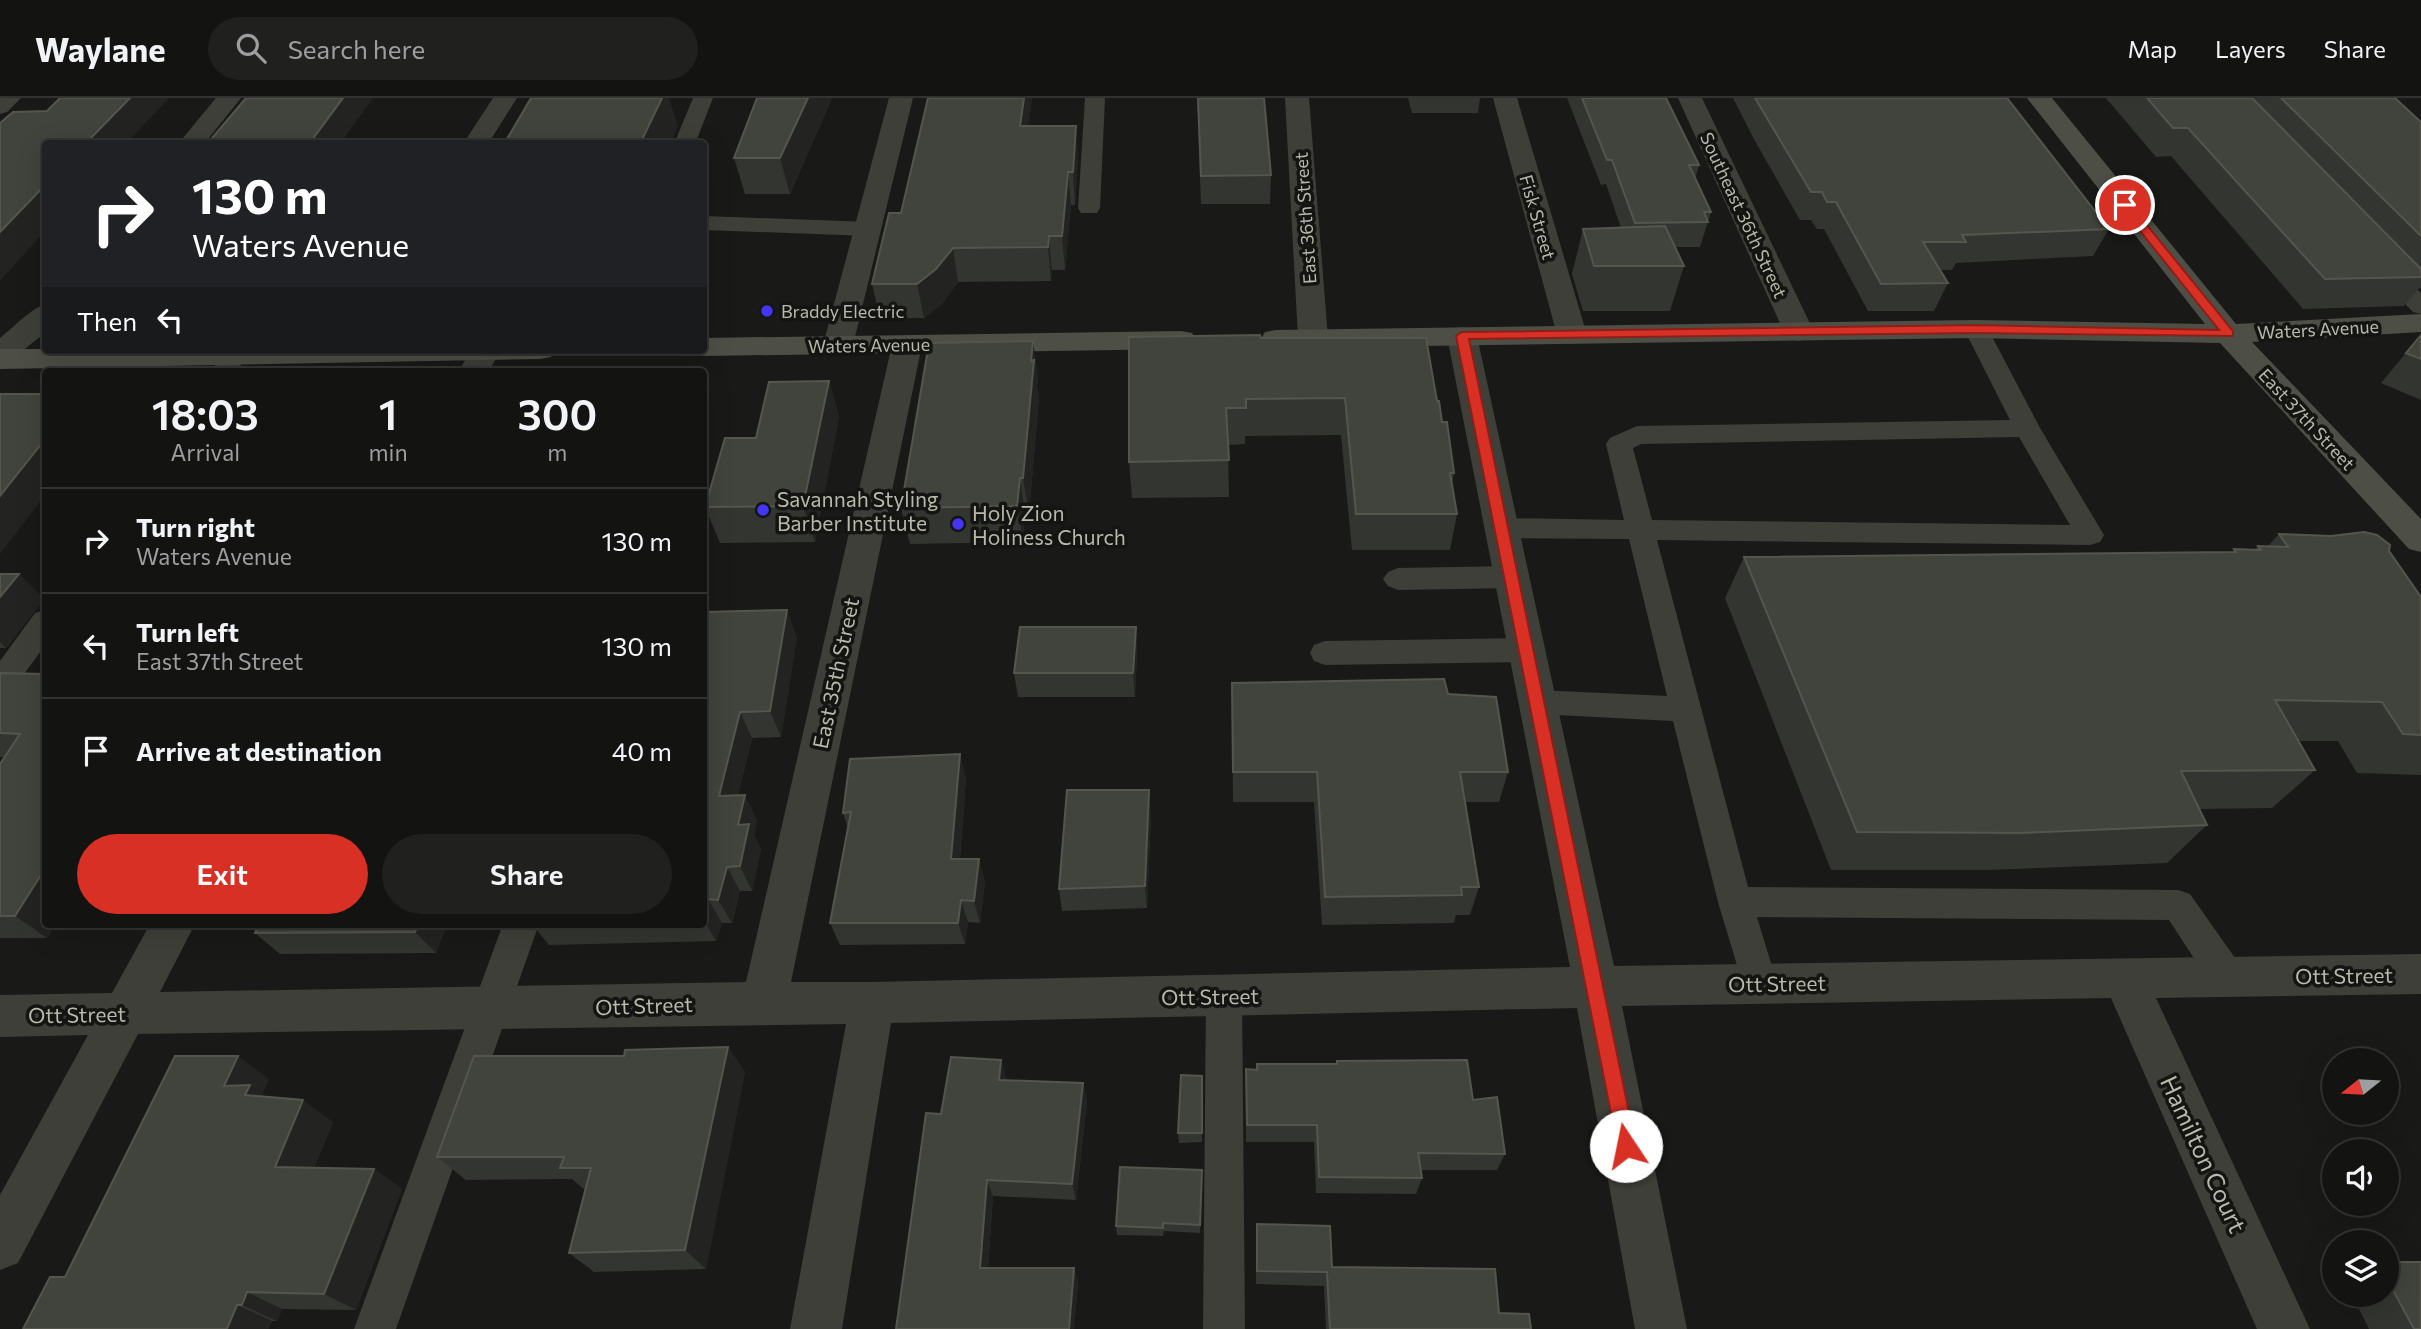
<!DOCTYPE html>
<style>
body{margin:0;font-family:Commissioner,sans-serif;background:#20211f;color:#f1f3f6;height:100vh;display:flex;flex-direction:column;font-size:26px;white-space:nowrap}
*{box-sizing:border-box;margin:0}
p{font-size:23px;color:#9d9e9f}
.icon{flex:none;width:38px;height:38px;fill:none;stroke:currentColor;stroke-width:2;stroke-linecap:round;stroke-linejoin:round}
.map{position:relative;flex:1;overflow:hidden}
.sheet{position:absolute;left:42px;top:270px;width:665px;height:560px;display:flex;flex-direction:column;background:#131411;border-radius:7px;box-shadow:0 7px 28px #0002,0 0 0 2px #323331}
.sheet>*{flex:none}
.top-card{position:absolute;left:42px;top:42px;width:665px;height:214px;border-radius:7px;box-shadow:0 7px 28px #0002,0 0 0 2px #323331;background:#202124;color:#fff;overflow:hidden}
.needle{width:46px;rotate:252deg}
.controls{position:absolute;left:2322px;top:950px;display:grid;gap:14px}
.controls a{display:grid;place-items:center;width:77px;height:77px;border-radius:50%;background:#131411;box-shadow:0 7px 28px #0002,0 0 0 2px #323331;font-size:35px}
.pin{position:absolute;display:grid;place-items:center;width:60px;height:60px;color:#fff;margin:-30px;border:4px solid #fff;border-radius:50%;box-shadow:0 2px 7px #0007}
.me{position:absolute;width:77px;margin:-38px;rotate:349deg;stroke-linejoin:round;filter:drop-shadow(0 0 5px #0008)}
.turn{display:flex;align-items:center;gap:24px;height:147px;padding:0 35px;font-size:32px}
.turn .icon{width:91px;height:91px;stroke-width:2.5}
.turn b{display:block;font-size:49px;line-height:60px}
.then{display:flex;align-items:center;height:66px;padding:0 35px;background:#0003;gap:14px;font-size:26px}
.eta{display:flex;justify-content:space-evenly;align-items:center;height:119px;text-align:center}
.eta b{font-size:42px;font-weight:600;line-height:49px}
.button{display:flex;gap:14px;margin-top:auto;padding:14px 35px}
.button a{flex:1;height:80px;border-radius:42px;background:#d93025;color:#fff;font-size:28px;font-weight:600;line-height:80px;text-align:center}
.button a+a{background:#20211f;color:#f1f3f6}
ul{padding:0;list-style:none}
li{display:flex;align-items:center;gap:21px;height:105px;padding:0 35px;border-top:2px solid #323331}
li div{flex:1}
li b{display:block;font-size:26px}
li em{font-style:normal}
header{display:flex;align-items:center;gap:42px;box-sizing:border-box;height:98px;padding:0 35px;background:#131411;border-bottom:2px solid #323331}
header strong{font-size:33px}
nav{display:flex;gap:38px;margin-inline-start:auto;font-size:24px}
.search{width:490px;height:63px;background:#20211f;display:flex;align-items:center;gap:18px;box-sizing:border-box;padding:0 24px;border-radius:38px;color:#9d9e9f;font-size:26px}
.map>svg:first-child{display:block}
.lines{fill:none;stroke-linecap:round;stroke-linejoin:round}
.lane{fill:#3d3f38;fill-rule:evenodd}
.street{fill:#3d3f38;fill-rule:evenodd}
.secondary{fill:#4d4f46;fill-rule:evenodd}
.wall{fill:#333530}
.shaded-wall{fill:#232421}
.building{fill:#41433d;stroke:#54564e;stroke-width:2}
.route{fill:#d93025;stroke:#8d1f18;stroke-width:2}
.poi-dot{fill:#4236f3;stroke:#141512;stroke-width:2.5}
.labels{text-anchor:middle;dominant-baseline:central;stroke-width:7;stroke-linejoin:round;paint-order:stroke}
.far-street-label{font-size:18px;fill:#b8b9aa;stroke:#141512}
.far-poi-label{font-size:18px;fill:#b8b9aa;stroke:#141512;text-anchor:start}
.poi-label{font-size:21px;fill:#b8b9aa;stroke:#141512;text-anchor:start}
.street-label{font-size:21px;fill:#b8b9aa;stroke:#141512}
.near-street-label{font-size:24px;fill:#b8b9aa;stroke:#141512}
</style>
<header>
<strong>Waylane</strong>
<div class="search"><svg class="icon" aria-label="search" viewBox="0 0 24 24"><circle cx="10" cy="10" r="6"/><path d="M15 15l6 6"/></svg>Search here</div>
<nav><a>Map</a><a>Layers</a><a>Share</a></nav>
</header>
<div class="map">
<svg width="2421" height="1231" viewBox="0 0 2421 1231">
<rect width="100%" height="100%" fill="#191a17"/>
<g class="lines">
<path class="lane" d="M 0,0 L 21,0 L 7,14 L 0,16 Z
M 693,0 L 713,0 L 695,46 L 674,46 Z
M 1085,0 L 1105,0 L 1100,110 L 1097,115 L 1081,115 L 1078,110 Z
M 704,118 L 869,124 L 877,126 L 880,131 L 877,136 L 869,138 L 704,132 Z
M 2383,163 L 2391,165 L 2421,195 L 2421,216 L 2413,214 L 2375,175 L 2371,170 L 2375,165 Z
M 1976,224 L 1985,226 L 1988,231 L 2040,330 L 2104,437 L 2100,444 L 2090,447 L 1657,442 L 1748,789 L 2178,792 L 2190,796 L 2240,867 L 2245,879 L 2240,891 L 2227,896 L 2214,891 L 2169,822 L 1757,819 L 1777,885 L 1772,897 L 1759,902 L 1746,897 L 1718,804 L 1673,623 L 1537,616 L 1526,613 L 1521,604 L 1526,595 L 1537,592 L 1667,598 L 1629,441 L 1501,440 L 1491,437 L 1487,430 L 1491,423 L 1501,420 L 1624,422 L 1606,346 L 1610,340 L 1637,328 L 2010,322 L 1964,231 L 1967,226 ZM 2019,339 L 2070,427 L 1652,422 L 1633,350 L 1641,346 Z
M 226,252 L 246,252 L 248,256 L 237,273 L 211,273 Z
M 1512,468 L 1522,472 L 1526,479 L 1522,486 L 1512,490 L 1398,492 L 1388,488 L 1383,481 L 1388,474 L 1398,470 Z
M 46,512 L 46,546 L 11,594 L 0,598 L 0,563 L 35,515 Z
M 1526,540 L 1537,544 L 1541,552 L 1537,560 L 1526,564 L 1325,567 L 1314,563 L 1310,555 L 1314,547 L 1325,543 Z
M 503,826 L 539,826 L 396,1231 L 354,1231 Z
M 1224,880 L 1237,885 L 1242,897 L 1245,1231 L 1203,1231 L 1206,897 L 1211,885 Z"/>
<path class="street" d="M 216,0 L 241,0 L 204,46 L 178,46 Z
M 493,0 L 517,0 L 488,46 L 463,46 Z
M 889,0 L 913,0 L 853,247 L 849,254 L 838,256 L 827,254 L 823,247 Z
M 1285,0 L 1309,0 L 1328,240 L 1324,247 L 1313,249 L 1302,247 L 1298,240 Z
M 1493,0 L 1517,0 L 1587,237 L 1583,243 L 1572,246 L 1561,243 L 1557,237 Z
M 1678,0 L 1702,0 L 1814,234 L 1810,240 L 1799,243 L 1788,240 L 1784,234 Z
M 46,206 L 46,234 L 11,262 L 0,264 L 0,240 C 13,230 31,210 46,206 Z
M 1462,229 L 1473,231 L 1477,238 L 1614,868 L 2421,856 L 2421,896 L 2156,900 L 2310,1231 L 2257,1231 L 2111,900 L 1622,908 L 1687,1231 L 1635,1231 L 1577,910 L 891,925 L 842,1231 L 790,1231 L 846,926 L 138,936 L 18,1165 L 0,1172 L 0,1097 L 88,937 L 0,939 L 0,897 L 112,895 L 150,826 L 195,826 L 160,894 L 746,884 L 892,247 L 896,240 L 907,238 L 918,240 L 922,247 L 791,884 L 872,884 L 1570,869 L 1447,238 L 1451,231 Z
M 471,252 L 499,252 L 500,253 L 489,273 L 459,273 Z"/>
<path class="secondary" d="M 2027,0 L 2052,0 L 2236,226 L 2421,216 L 2421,234 L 2252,244 L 2421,421 L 2421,454 L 2409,451 L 2220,245 L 1976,240 L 1276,250 L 1265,248 L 1261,241 L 1265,234 L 1276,232 L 1976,222 L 2205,226 Z
M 1181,233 L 1192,235 L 1196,242 L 1192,249 L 1181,251 L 704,258 L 693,256 L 691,252 L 704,252 L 704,240 Z
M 0,251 L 46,251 L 555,252 L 551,259 L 540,261 L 0,271 Z"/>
</g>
<path class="wall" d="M 757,0 L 832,0 L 790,96 L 745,96 L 734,60 Z
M 928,0 L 1032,0 L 1028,28 L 1078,61 L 1075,107 L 1071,107 L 1065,172 L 1052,172 L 1051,183 L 958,184 L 942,206 L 924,220 L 880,220 L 872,186 L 901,115 Z
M 1197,0 L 1264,0 L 1271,77 L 1270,106 L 1201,106 Z
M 1408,0 L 1480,0 L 1478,15 L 1412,15 Z
M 1567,0 L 1666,0 L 1699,67 L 1695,81 L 1711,114 L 1700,149 L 1675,149 L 1684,168 L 1670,213 L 1583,213 L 1572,176 L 1583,131 L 1621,130 L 1606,86 L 1601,87 Z
M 1733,0 L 2007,0 L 2109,131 L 2093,158 L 1956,165 L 1952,172 L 1939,172 L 1948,185 L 1934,213 L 1868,213 L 1824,131 L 1817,131 L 1811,122 L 1800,122 L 1755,43 Z
M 2106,0 L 2395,0 L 2421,24 L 2421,191 L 2419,190 L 2404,208 L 2303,211 L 2171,58 L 2156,59 Z
M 2421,237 L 2421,302 L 2381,285 Z
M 1261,240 L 1442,324 L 1454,375 L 1452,385 L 1457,416 L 1450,452 L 1352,452 L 1341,337 L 1245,338 L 1245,346 L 1228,347 L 1229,399 L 1132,400 L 1129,364 Z
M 1038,279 L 1037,288 L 1039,299 L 1029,416 L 1025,416 L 1023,444 L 910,446 L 901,410 Z
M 829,283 L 839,319 L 815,444 L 720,445 L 705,409 L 756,340 Z
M 2279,436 L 2389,453 L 2421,499 L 2421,677 L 2357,675 L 2338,643 L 2298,643 L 2315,672 L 2272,710 L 2199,711 L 2207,727 L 2167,765 L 1987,772 L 1831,772 L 1725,500 L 1744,459 L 2232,454 L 2234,451 L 2254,452 L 2258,448 L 2268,448 Z
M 0,476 L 44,501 L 6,550 L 0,550 Z
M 704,514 L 797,539 L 781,639 L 752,640 L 738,697 L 757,722 L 754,737 L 761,751 L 752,793 L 740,793 L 732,825 L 722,825 L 716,843 L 549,847 L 532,826 L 704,826 Z
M 1136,529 L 1137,553 L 1135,599 L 1018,599 L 1014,575 Z
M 0,575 L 46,576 L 46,826 L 56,826 L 47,840 L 0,840 L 0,666 L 4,659 L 0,659 Z
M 1232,585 L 1448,596 L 1508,674 L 1499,704 L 1465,704 L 1479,789 L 1470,817 L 1456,817 L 1454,825 L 1322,827 L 1314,704 L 1233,704 Z
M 966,680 L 960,761 L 985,783 L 980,825 L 968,824 L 965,846 L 840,847 L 830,825 L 848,730 L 843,715 Z
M 1151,716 L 1147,810 L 1062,813 L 1059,791 Z
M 247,826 L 447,826 L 436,855 L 280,856 L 255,835 L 255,833 Z
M 728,949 L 745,974 L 706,1171 L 594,1174 L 569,1155 L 585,1092 L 572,1081 L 466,1082 L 437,1059 L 624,958 Z
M 1337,963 L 1473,1002 L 1505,1056 L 1497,1072 L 1421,1072 L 1422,1080 L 1416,1096 L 1316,1095 L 1314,1044 L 1246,1044 L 1246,971 L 1336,966 Z
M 1202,978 L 1202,1044 L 1179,1045 L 1178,1035 Z
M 269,981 L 262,996 L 266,999 L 333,1024 L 314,1070 L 374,1071 L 402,1091 L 356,1212 L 282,1211 L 277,1223 L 272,1223 L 268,1231 L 23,1231 L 65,1179 Z
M 1007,981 L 1006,982 L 1083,985 L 1087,1004 L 1076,1102 L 993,1098 L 988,1170 L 1074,1170 L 1078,1185 L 1074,1231 L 896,1231 L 941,1016 Z
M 1202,1080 L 1200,1135 L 1164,1133 L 1163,1138 L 1117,1137 L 1116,1128 Z
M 1257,1126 L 1332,1169 L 1499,1215 L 1531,1231 L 1326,1231 L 1324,1188 L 1256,1186 L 1256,1141 Z
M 2387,1164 L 2421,1231 L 2369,1231 L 2352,1197 L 2387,1197 Z"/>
<path class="shaded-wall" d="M 130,0 L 169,0 L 126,46 L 85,46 Z
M 343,0 L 373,0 L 340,46 L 309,46 Z
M 662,0 L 669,0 L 678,28 L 670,46 L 640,46 Z
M 808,0 L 832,0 L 790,96 L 780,60 Z
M 1024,0 L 1032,0 L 1024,62 L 1020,28 Z
M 1076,28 L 1078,61 L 1075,107 L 1073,74 Z
M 1068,74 L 1071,107 L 1065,172 L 1062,138 Z
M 46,86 L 46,132 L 0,183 L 0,134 Z
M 1049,138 L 1052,172 L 1051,183 L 1048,149 Z
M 953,150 L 958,184 L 942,206 L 924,220 L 917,186 Z
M 1033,243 L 1038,279 L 1037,288 L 1039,299 L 1029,416 L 1023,380 Z
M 829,283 L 839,319 L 815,444 L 803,408 Z
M 46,340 L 46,396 L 0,456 L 0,398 Z
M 1020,380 L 1025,416 L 1023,444 L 1017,408 Z
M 19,476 L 44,501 L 6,550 L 0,544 L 0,499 Z
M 787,512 L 797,539 L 781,639 L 770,613 Z
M 1136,529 L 1137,553 L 1135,599 L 1133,575 Z
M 740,614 L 752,640 L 732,723 L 719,698 Z
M 960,656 L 966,680 L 958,784 L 951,761 Z
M 1149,692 L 1151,716 L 1147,810 L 1145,788 Z
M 745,697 L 757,722 L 754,737 L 761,751 L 752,793 L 740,768 L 738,727 Z
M 979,761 L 985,783 L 980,825 L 974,803 Z
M 46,769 L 46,826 L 56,826 L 47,840 L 15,818 Z
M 727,769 L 740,793 L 732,825 L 718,802 Z
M 708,801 L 722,825 L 716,843 L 704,822 L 704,815 Z
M 961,802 L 968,824 L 965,846 L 958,825 Z
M 418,826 L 447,826 L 436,855 L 415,834 Z
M 728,949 L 745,974 L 706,1171 L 685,1152 Z
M 238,958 L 269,981 L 262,996 L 281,1009 L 277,1019 L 224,988 Z
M 1001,962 L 1007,981 L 1004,1000 L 999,982 Z
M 1083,985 L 1087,1004 L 1076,1102 L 1072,1086 Z
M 303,1002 L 333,1024 L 306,1089 L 275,1069 Z
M 374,1071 L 402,1091 L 356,1212 L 324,1196 Z
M 987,1082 L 993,1098 L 987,1184 L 980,1170 Z
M 1074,1170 L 1078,1185 L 1074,1231 L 1069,1231 Z
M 247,1194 L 282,1211 L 277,1223 L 242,1207 Z
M 237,1207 L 272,1223 L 268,1231 L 227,1231 Z"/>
<path class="building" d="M 60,0 L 130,0 L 85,46 L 46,46 L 46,86 L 0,134 L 0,25 L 13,14 L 47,13 Z
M 246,0 L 343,0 L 309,46 L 207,46 Z
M 531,0 L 662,0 L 640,46 L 504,46 Z
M 757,0 L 808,0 L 780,60 L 734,60 Z
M 928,0 L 1024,0 L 1020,28 L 1076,28 L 1073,74 L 1068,74 L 1062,138 L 1049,138 L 1048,149 L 953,150 L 936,171 L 917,186 L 872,186 L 889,115 L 901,115 Z
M 1198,0 L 1264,0 L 1271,77 L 1201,78 Z
M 1582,0 L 1666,0 L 1699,67 L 1689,67 L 1711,114 L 1704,114 L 1708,124 L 1635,125 L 1612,62 L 1607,62 Z
M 1755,0 L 2007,0 L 2109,131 L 1962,137 L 1966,144 L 1923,144 L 1948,185 L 1881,186 L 1836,104 L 1827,104 L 1822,94 L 1811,94 Z
M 2147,0 L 2252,0 L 2421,171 L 2421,179 L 2325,181 L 2188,30 L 2173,30 Z
M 2281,0 L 2395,0 L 2421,24 L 2421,138 Z
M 1665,128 L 1684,168 L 1594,168 L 1583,131 Z
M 1260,237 L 1261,240 L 1426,240 L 1437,303 L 1439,303 L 1442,324 L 1447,324 L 1454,375 L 1450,375 L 1457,416 L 1356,416 L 1345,300 L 1246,301 L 1246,310 L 1226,310 L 1229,362 L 1129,364 L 1129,239 Z
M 2421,237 L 2421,261 L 2406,255 Z
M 1033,243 L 1031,263 L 1034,262 L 1023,380 L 1020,380 L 1017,408 L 901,410 L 929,245 Z
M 229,270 L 307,270 L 305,273 L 227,273 Z
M 829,283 L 803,408 L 705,409 L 725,340 L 756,340 L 769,284 Z
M 0,296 L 46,296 L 46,340 L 0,398 Z
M 2364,434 L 2377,437 L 2390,447 L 2389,453 L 2421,499 L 2421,637 L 2403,636 L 2382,604 L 2275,602 L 2315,672 L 2181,673 L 2207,727 L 2020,735 L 1857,734 L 1744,459 L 2236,454 L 2234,451 L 2261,452 L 2258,448 L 2288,449 L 2279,436 L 2331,438 Z
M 0,476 L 19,476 L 0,499 Z
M 787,512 L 770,613 L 740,614 L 719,698 L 745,697 L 738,727 L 749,726 L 740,768 L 727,769 L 718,802 L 708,801 L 704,815 L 704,514 Z
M 1020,529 L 1136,529 L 1133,575 L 1014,575 Z
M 0,575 L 46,576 L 46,769 L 15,818 L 0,818 L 0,666 L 20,636 L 0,635 Z
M 1444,581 L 1448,596 L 1496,599 L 1508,674 L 1460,674 L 1479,789 L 1461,789 L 1462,797 L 1325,799 L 1317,674 L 1233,674 L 1232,585 Z
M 960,656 L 951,761 L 979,761 L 974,803 L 961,802 L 958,825 L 830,825 L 851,714 L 843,715 L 850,661 Z
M 1067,692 L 1149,692 L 1145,788 L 1059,791 Z
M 259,826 L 418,826 L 415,834 L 255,835 Z
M 728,949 L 685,1152 L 569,1155 L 591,1070 L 560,1070 L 564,1059 L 437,1059 L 474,958 L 624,958 L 625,952 Z
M 175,958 L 238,958 L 224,988 L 250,987 L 245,997 L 303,1002 L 275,1069 L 374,1071 L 324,1196 L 247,1194 L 242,1207 L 237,1207 L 227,1231 L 23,1231 L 50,1179 L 65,1179 Z
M 951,959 L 1001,962 L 999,982 L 1083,985 L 1072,1086 L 987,1082 L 980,1170 L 1074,1170 L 1069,1231 L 896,1231 L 926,1015 L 941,1016 Z
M 1467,962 L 1473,1002 L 1497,999 L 1505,1056 L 1418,1055 L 1422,1080 L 1319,1079 L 1317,1027 L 1247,1027 L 1246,971 L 1257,972 L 1257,966 L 1337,966 L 1337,963 Z
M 1181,977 L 1202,978 L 1202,1035 L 1178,1035 Z
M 1120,1069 L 1202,1072 L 1200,1127 L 1163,1125 L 1163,1130 L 1116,1128 Z
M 1257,1126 L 1330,1128 L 1332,1169 L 1495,1171 L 1499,1215 L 1529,1216 L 1531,1231 L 1330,1231 L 1327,1174 L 1257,1173 Z
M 2387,1164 L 2421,1164 L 2421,1231 L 2414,1231 L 2387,1181 Z"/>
<path class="route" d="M 2121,105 L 2129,105 L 2233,233 L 2233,238 L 1976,235 L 1469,241 L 1636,1048 L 1633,1055 L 1626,1057 L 1619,1055 L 1456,238 L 1462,234 L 1976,227 L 2219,232 L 2121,109 Z"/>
<g class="poi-dot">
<circle cx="767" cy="213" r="7"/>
<circle cx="763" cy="412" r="7"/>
<circle cx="958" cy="426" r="7"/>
</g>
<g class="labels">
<g class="far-street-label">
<text transform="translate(1744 117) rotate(65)">Southeast 36th Street</text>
<text transform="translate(1538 119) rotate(74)">Fisk Street</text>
<text transform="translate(1305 120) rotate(-94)">East 36th Street</text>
<text transform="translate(2318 231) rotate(-3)">Waters Avenue</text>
<text transform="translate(869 247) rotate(-1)">Waters Avenue</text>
<text transform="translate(2307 321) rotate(47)">East 37th Street</text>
</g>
<g class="far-poi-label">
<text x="781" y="213">Braddy Electric</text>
</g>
<g class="poi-label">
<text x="777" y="400">Savannah Styling<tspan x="777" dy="24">Barber Institute</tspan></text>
<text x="972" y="414">Holy Zion<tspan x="972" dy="24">Holiness Church</tspan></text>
</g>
<g class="street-label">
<text transform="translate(835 575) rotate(-78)">East 35th Street</text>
<text transform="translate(2344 877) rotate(-1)">Ott Street</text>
<text transform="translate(1777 885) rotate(-1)">Ott Street</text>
<text transform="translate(1210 898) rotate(-1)">Ott Street</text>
<text transform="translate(644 907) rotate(-2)">Ott Street</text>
<text transform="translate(77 916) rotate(-1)">Ott Street</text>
</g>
<g class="near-street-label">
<text transform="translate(2204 1056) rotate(65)">Hamilton Court</text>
</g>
</g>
</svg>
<div class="controls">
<a><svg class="needle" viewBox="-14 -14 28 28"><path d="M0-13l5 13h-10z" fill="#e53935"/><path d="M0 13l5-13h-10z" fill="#9d9e9f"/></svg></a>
<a><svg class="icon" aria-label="sound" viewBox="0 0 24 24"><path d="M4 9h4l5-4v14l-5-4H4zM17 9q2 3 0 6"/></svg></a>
<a><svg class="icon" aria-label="layers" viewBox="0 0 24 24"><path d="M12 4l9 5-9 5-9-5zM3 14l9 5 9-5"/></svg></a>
</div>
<div class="pin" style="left:2125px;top:107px;background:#d93025"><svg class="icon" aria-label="arrive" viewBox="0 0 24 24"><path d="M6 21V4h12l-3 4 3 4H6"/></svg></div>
<svg class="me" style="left:1626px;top:1048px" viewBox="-20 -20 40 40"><circle r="19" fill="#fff"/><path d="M0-13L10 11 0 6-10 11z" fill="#d93025"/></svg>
<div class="top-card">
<div class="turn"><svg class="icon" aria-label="right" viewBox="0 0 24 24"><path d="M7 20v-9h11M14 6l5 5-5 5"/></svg><div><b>130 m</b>Waters Avenue</div></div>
<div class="then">Then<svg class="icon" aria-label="left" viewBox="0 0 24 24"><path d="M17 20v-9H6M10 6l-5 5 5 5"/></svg></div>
</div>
<section class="sheet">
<div class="eta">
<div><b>18:03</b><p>Arrival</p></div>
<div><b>1</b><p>min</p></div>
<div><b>300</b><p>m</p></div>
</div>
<ul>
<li><svg class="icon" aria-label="right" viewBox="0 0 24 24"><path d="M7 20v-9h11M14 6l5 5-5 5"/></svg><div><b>Turn right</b><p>Waters Avenue</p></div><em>130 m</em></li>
<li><svg class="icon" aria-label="left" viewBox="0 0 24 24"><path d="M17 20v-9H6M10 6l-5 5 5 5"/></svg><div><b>Turn left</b><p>East 37th Street</p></div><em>130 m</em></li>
<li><svg class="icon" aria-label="arrive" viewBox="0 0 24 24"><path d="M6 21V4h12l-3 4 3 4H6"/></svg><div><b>Arrive at destination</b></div><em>40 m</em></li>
</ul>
<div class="button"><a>Exit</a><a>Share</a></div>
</section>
</div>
